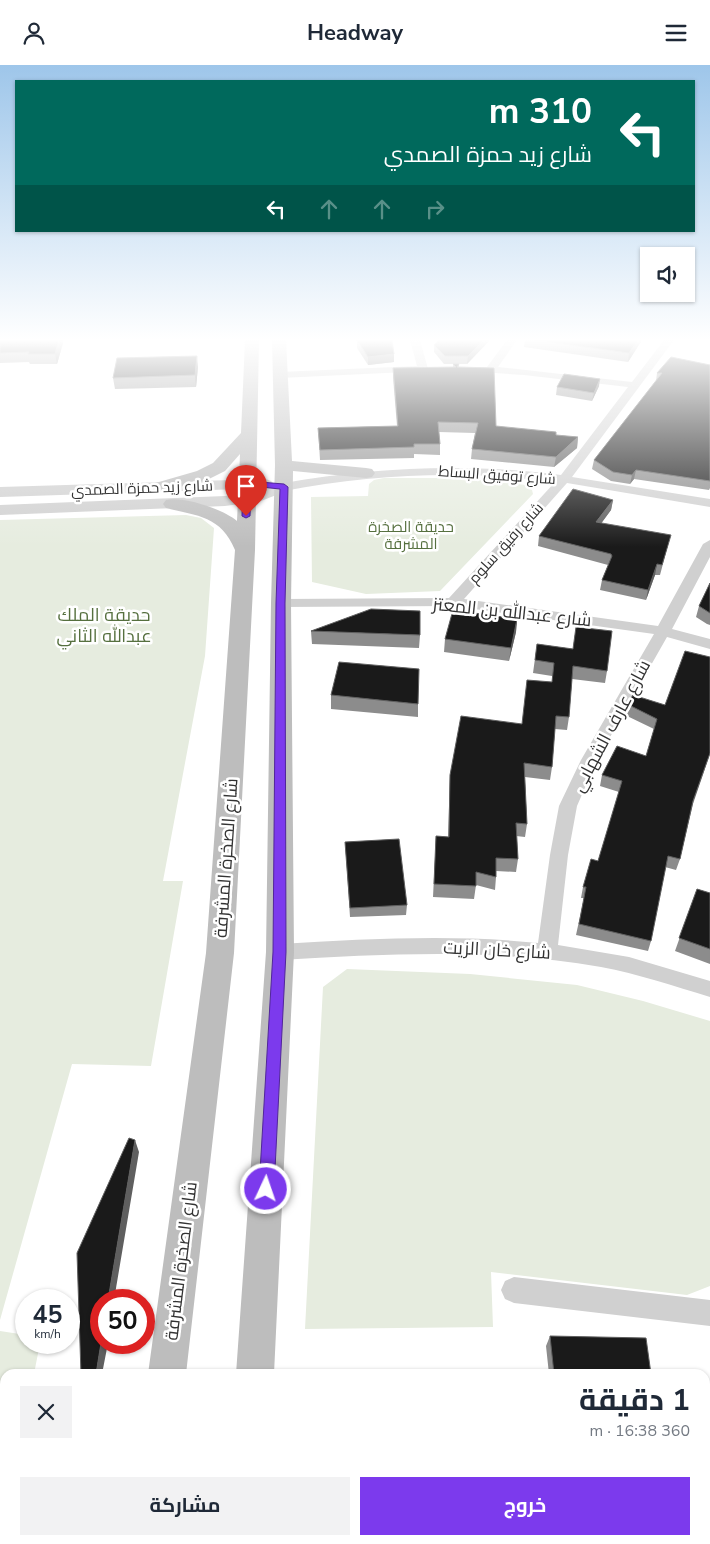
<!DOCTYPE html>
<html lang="ar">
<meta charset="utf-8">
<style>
body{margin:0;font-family:"Nunito Sans",Cairo,sans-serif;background:#f2f2f3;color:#1f2937;direction:rtl;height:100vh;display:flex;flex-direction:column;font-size:19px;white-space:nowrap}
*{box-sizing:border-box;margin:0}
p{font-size:16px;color:#747a83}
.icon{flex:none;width:28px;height:28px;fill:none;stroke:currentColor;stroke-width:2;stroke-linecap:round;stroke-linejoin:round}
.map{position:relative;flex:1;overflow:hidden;direction:ltr}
.sheet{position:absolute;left:0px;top:1304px;width:710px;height:176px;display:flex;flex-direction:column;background:#fff;border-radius:15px 15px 0 0;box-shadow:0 1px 4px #0004;direction:rtl}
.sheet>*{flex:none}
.guide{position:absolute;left:15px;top:15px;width:680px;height:152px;border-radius:0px;box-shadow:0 1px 4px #0004;direction:rtl;background:#00695c;color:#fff;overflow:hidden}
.controls{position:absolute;left:640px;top:182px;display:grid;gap:10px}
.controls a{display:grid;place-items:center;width:55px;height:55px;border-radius:0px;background:#fff;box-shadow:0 1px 4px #0004;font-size:25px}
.speed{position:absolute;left:15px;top:1224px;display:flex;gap:10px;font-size:25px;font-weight:700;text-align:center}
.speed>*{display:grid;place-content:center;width:65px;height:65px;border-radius:50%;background:#fff;box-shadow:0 1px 4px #0004;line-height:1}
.speed small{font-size:12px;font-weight:400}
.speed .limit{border:8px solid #d22;background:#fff;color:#111}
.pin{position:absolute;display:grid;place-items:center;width:42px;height:42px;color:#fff;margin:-51px -21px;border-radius:50% 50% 50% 0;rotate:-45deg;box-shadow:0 0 5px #0007}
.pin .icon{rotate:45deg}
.me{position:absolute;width:55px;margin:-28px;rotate:3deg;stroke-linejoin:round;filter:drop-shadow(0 0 4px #0008)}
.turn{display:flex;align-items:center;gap:18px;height:105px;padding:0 20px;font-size:22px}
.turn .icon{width:65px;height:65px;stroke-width:2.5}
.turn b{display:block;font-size:35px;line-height:42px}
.lanes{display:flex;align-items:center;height:48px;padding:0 20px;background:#0003;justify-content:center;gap:25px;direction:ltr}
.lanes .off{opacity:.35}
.round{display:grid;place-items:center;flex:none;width:52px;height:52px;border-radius:0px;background:#f2f2f3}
.overview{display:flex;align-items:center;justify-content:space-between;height:85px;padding:0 20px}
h1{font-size:30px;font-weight:700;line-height:38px}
.action{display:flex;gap:10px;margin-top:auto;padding:10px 20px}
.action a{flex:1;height:58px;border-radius:0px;background:#7c3aed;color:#fff;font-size:20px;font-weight:700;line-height:58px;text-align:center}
.action a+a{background:#f2f2f3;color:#1f2937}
header{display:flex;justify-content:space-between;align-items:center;height:65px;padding:0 20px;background:#fff;font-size:22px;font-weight:700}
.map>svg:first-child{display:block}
.green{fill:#e6ecdf}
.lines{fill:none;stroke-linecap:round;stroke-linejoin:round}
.minor{fill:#d0d0d0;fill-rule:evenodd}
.tertiary{fill:#d0d0d0;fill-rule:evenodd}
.secondary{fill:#bdbdbd;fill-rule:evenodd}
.wall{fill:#8c8c8c}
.shaded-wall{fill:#5f5f5f}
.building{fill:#1a1a1a;stroke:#5f5f5f}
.route{fill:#7c3aed;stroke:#51269a}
.labels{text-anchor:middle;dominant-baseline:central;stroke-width:5;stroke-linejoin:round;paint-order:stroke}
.far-street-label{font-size:15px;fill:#333;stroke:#fff}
.far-park-label{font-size:15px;fill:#56703f;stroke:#fff}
.street-label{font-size:18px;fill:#333;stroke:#fff}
.park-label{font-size:18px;fill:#56703f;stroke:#fff}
</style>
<header><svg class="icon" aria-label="menu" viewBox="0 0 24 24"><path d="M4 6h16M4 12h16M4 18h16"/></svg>Headway<svg class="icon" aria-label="person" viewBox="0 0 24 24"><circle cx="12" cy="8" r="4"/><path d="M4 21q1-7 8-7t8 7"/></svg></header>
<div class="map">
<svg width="710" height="1479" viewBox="0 0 710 1479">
<rect width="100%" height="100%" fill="#fff"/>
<path class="green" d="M 384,413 L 447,413 L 507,417 L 525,420 L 532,425 L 533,429 L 440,526 L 366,529 L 312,517 L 311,432 L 368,431 L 369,419 L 374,415 Z
M 186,450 L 201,453 L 214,463 L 205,591 L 163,816 L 183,816 L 151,1001 L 72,999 L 0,1255 L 0,455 Z
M 347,904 L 470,909 L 577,920 L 643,936 L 710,956 L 710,1221 L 687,1230 L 491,1207 L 493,1262 L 305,1264 L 323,922 Z
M 0,1266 L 26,1270 L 26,1278 L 40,1278 L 34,1309 L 5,1309 L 5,1452 L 0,1477 Z"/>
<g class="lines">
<path class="minor" d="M 410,275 L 420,275 L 428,304 L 427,306 L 280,313 L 275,310 L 280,307 L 417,301 Z
M 507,275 L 517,275 L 498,302 L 632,317 L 664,275 L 674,275 L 572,412 L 710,434 L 710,442 L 567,418 L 464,534 L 658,561 L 703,479 L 710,475 L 710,492 L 672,564 L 710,574 L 710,584 L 667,572 L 597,695 L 577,741 L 568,790 L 558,880 L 629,892 L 710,916 L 710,932 C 674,921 638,909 601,902 C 495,883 387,889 280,895 L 273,893 L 270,887 L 273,881 L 280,879 C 366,874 452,869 538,878 L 550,790 L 559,741 L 581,695 L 654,569 L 453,541 L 281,542 L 276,541 L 274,538 L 276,535 L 281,534 L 449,533 L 555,417 C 464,405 374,409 284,426 L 278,422 L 284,418 C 376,402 468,398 561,410 L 628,322 L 524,310 L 466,306 L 465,304 L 466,302 L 487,302 Z
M 514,1212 L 710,1235 L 710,1261 L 514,1238 L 505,1234 L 501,1225 L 505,1216 Z"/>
<path class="tertiary" d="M 266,414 L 271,416 L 274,419 L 272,421 L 284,417 L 289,419 L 292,422 L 289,425 L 261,436 L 225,441 L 0,450 L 0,440 L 225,431 L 258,427 L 268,423 L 0,432 L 0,422 Z
M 710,1443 L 710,1479 L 688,1479 L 689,1475 L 705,1475 L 705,1445 Z"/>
<path class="secondary" d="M 245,275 L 259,275 L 255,485 L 234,888 L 186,1309 L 148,1309 L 206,888 L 235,485 C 221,451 198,451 166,443 L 163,439 L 166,435 C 183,431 223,444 237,456 L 240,389 L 225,406 L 209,414 L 158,428 L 152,427 L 149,423 L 152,419 L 197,406 L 213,398 L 241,368 Z
M 272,275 L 286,275 L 292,396 L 366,403 L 372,404 L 375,408 L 372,412 L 366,413 L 293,406 L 291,538 L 294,887 L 274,1309 L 236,1309 L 266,887 L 271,538 L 275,400 Z
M 126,1475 L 168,1475 L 167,1479 L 125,1479 Z
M 221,1475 L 263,1475 L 263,1479 L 221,1479 Z"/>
</g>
<path class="wall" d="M 0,275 L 63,278 L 57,299 L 30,299 L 29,297 L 0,298 Z
M 357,275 L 394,289 L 394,297 L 368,300 L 357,283 Z
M 439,275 L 490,275 L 467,299 L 459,299 L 459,302 L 496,361 L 556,370 L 578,372 L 577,383 L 554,402 L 471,394 L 472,384 L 475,368 L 439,367 L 440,379 L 440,390 L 414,389 L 414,393 L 320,395 L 318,363 L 397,361 L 393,313 L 393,303 L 453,302 L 453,299 L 444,299 L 434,287 L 434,280 Z
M 525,275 L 642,275 L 628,297 L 524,282 Z
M 710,300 L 710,423 L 709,425 L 634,414 L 630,419 L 611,416 L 592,404 L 594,395 L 656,316 L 657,308 Z
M 198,302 L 196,322 L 115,324 L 113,313 Z
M 599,321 L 592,336 L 556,330 L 557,322 Z
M 613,435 L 611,445 L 601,458 L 668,480 L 660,510 L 655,510 L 646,535 L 600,525 L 602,515 L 608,500 L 538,481 L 539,471 Z
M 710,518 L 710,560 L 707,559 L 696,552 L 699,541 Z
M 517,554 L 516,567 L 509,596 L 444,587 L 445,574 Z
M 576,562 L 607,606 L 605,618 L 572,614 L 569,652 L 567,665 L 555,664 L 552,702 L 550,715 L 525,712 L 527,759 L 525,772 L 516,771 L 518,794 L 516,807 L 496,806 L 496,812 L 495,825 L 476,820 L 474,834 L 433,832 L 436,771 L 448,772 L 450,710 L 522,659 L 552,617 L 552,611 L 533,608 L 537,579 L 573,584 Z
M 311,566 L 420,570 L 419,583 L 312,579 Z
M 710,592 L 710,689 L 693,739 L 680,794 L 676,805 L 665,802 L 651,876 L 648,886 L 576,870 L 584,833 L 581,833 L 583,822 L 598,796 L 619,727 L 600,721 L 602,710 L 646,691 L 654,664 L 625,650 L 627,639 L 665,640 Z
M 331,630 L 418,639 L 418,652 L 331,644 Z
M 345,777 L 407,840 L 406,850 L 350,852 Z
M 697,824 L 710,828 L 710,899 L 675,886 Z
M 550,1271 L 651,1309 L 549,1309 L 546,1281 Z"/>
<path class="shaded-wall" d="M 59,275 L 63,275 L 63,278 L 57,299 L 55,289 Z
M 484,275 L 490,275 L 467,299 L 468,291 Z
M 638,275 L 642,275 L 628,297 L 629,288 Z
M 394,289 L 394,297 L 368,300 L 368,292 Z
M 197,291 L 198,302 L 196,322 L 195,310 Z
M 600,314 L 599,321 L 592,336 L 594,328 Z
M 578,372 L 577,383 L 554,402 L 556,392 Z
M 636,405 L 634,414 L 630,419 L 632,410 Z
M 613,435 L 611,445 L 595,467 L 596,457 Z
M 657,499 L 655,510 L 646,535 L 648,525 Z
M 517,554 L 516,567 L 509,596 L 511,583 Z
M 135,1075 L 139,1087 L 114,1235 L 108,1235 Z
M 101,1278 L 108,1278 L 102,1309 L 96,1309 Z"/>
<path class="building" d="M 0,275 L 59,275 L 55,289 L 28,289 L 29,287 L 0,288 Z
M 357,275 L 392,275 L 394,289 L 368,292 Z
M 439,275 L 484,275 L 468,291 L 445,291 L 434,280 Z
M 534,275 L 638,275 L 629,288 Z
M 197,291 L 195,310 L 113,313 L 117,293 Z
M 671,292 L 710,300 L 710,416 L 636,405 L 632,410 L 613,407 L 594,395 L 662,308 L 657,308 Z
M 453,299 L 459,299 L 457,302 L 494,303 L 496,361 L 556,367 L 556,370 L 578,372 L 556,392 L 472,384 L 478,358 L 438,357 L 440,379 L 414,379 L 414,382 L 320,385 L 318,363 L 398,361 L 393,303 L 456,302 Z
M 564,309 L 600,314 L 594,328 L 557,322 Z
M 573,424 L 613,435 L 596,457 L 671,470 L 662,500 L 657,499 L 648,525 L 602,515 L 612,491 L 611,489 L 539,471 Z
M 710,518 L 710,548 L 699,541 Z
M 371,544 L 420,546 L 420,570 L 311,566 Z
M 453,545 L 517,554 L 511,583 L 445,574 Z
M 576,562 L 612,566 L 607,606 L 573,601 L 569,652 L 556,651 L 552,702 L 524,698 L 527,759 L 516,758 L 518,794 L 496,793 L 496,812 L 476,807 L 476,821 L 434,819 L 436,771 L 449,772 L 450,710 L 461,651 L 522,659 L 527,615 L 552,617 L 554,598 L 535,595 L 537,579 L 573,584 Z
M 685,586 L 710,592 L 710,688 L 693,736 L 680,794 L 668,791 L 651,876 L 579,859 L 586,822 L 583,822 L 591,794 L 598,796 L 622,716 L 602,710 L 617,681 L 646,691 L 657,654 L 627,639 L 633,630 L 665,640 Z
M 339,597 L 419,604 L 418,639 L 331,630 Z
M 399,774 L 407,840 L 350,843 L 345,777 Z
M 697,824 L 710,828 L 710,884 L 679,873 Z
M 129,1073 L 135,1075 L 108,1235 L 101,1235 L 101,1278 L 96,1309 L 81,1309 L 77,1188 Z
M 550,1271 L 646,1273 L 651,1309 L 554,1309 Z
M 470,1305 L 470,1309 L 345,1309 L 345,1306 Z
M 348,1475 L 538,1475 L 539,1479 L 348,1479 Z"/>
<linearGradient id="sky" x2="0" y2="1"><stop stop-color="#9ec6ea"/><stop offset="0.57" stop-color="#fff"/><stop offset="1" stop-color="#fff" stop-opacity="0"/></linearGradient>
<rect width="710" height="482" fill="url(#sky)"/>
<path class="route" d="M 247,416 L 284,419 L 288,422 L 285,538 L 286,887 L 274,1124 L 272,1130 L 266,1132 L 261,1130 L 259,1124 L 273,887 L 276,538 L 280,424 L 251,421 L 250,451 L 246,453 L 242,451 L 243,419 Z"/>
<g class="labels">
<g class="far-street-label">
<text transform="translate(497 410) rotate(4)">شارع توفيق البساط</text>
<text transform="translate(142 423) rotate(-2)">شارع زيد حمزة الصمدي</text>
<text transform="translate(506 478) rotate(-48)">شارع رفيق سلوم</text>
</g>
<g class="far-park-label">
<text x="411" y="462">حديقة الصخرة<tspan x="411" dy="17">المشرفة</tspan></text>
</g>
<g class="street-label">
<text transform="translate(512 547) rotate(6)">شارع عبدالله بن المعتز</text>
<text transform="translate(611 661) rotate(-62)">شارع عارف الشهابي</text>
<text transform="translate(226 793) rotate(-86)">شارع الصخرة المشرفة</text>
<text transform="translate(497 885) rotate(3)">شارع خان الزيت</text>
<text transform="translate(181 1196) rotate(-83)">شارع الصخرة المشرفة</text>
</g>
<g class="park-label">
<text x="104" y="550">حديقة الملك<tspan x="104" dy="21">عبدالله الثاني</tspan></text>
</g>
</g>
</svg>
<div class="controls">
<a><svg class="icon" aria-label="sound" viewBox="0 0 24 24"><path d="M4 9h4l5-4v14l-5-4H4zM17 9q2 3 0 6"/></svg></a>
</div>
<div class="speed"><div>45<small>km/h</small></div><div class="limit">50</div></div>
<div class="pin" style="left:246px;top:451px;background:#d93025"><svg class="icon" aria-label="arrive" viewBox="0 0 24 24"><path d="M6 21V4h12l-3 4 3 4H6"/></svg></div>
<svg class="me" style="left:266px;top:1124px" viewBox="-20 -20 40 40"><circle r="17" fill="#7c3aed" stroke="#fff" stroke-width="3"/><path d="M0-11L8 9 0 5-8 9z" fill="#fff"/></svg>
<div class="guide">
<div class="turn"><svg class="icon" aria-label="left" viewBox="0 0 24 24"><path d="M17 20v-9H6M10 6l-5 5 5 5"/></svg><div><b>310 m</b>شارع زيد حمزة الصمدي</div></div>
<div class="lanes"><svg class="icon" aria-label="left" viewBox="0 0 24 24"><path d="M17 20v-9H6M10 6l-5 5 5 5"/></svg><svg class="icon off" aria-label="ahead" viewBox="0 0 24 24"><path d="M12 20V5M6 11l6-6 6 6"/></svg><svg class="icon off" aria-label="ahead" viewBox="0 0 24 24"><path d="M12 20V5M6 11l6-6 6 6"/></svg><svg class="icon off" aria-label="right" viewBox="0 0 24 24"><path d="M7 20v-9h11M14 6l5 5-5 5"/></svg></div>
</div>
<section class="sheet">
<div class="overview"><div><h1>1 دقيقة</h1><p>360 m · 16:38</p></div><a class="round"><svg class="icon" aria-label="close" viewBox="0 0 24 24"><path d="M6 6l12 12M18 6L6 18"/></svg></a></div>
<div class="action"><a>خروج</a><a>مشاركة</a></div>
</section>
</div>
